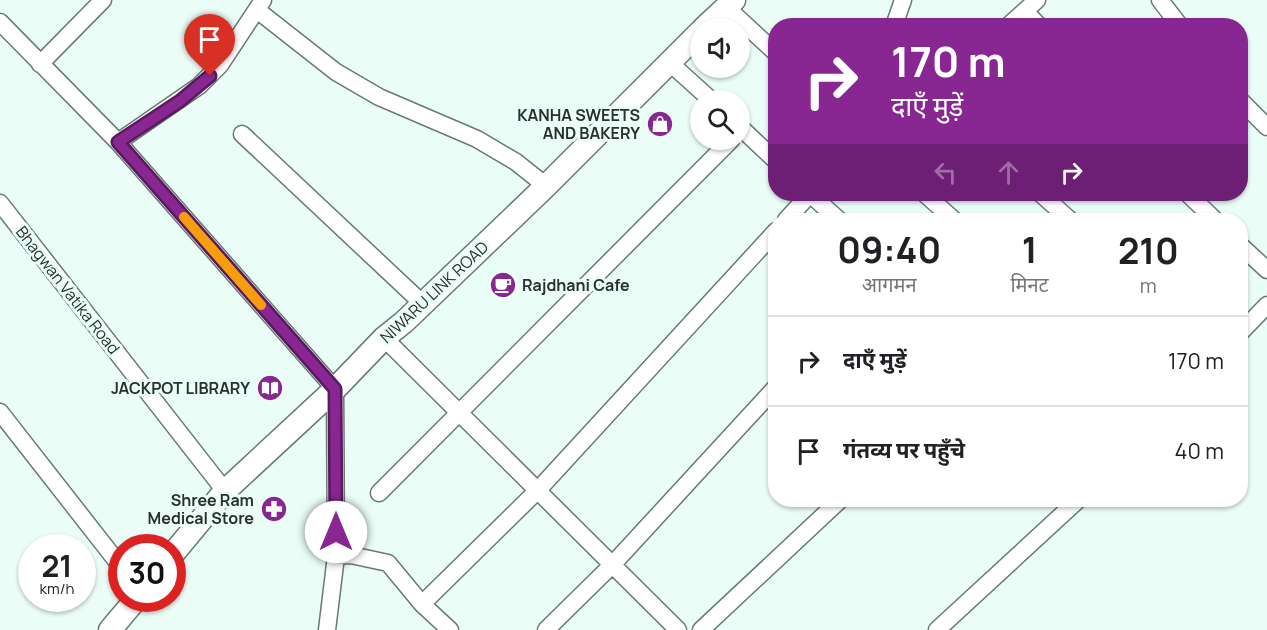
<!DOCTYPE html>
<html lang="hi">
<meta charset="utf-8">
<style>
body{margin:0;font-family:Manrope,"Noto Sans Devanagari",sans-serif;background:#f6f6f6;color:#202124;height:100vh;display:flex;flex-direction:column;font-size:22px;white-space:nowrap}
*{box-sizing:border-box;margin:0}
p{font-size:20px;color:#757577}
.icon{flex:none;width:33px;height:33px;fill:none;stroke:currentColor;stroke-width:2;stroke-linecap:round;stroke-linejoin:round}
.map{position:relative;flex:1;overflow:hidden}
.panel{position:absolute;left:768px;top:213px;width:480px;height:294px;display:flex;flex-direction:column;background:#fff;border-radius:24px;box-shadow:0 2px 4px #0004}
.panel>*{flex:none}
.hud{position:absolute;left:768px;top:18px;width:480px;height:183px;border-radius:24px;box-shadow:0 2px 4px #0004;background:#882791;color:#fff;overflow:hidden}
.controls{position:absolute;left:690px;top:18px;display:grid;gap:12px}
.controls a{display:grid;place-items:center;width:60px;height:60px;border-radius:50%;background:#fff;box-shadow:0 2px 4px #0004;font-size:30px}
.speed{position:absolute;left:18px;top:534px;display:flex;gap:12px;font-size:30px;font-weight:700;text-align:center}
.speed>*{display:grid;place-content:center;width:78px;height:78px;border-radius:50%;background:#fff;box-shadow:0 2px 4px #0004;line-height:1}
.speed small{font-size:15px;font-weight:400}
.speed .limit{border:9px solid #d22;background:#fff;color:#111}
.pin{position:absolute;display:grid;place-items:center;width:51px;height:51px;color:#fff;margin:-62px -26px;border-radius:50% 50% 50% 0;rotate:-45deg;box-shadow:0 0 6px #0007}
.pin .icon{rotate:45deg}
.me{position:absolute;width:66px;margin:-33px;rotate:0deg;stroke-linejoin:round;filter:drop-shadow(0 0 4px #0008)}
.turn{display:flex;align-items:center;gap:21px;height:126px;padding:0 24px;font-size:27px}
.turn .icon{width:78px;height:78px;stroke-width:2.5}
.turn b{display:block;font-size:42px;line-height:51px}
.lanes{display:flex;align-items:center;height:57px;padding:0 24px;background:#0003;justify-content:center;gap:30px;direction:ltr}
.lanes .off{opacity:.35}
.eta{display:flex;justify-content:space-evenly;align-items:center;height:102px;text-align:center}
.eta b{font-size:36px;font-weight:700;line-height:42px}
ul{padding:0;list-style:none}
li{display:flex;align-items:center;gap:18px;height:90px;padding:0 24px;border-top:2px solid #e0e0e0}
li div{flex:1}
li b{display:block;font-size:22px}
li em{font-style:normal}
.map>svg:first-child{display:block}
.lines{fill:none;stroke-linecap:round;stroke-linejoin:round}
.street-casing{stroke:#697974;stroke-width:19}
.secondary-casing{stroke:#697974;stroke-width:25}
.street{stroke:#fff;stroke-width:16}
.secondary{stroke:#fff;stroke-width:22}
.route-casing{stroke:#58195e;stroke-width:15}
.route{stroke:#882791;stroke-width:10}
.slow{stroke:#f59e0b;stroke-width:10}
.labels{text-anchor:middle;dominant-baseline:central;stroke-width:6;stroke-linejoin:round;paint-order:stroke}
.poi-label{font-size:16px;font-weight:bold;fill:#2a302e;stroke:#ebfdf7;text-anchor:end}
.street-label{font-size:16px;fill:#2a302e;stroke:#ebfdf7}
</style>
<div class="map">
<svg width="1267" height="630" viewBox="0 0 1267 630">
<rect width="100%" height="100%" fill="#ebfdf7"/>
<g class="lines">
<g class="street-casing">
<path id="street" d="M 1160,0 L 1180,26
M 726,7 L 776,53
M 257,10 L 336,72 L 379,97 L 477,139 L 516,162 L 546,186
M 1025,11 L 1039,26
M 0,22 L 118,142 L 335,389 L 336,556 L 327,630
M 894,26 L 903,0
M 1008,26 L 1037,0
M 670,63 L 711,100
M 40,64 L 103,0
M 1240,100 L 1267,127
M 740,127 L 776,161
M 242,134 L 423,304
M 118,142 L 199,86 L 220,65 L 263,0
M 810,194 L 839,220
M 925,194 L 954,220
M 1041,194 L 1070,220
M 1188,194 L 1215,220
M 0,203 L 225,491
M 786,220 L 810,194
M 1240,245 L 1267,270
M 1240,333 L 1267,305
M 384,338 L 678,630
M 0,412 L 122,568
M 379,493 L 731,140
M 336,556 L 351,555 L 388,563 L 422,604 L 450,630
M 422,604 L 538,490 L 776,231
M 546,630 L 613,564 L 776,387
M 701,630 L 840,500
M 937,630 L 1078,500"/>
</g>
<g class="secondary-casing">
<path id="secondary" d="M 704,28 L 734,0
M 172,555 L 225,491 L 335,389 L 384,338 L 404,322 L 546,186 L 700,32
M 110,630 L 137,598"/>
</g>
<use href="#street" class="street"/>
<use href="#secondary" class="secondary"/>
</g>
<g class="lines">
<g class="route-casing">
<path id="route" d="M 210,76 L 180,101 L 118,142 L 335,389 L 336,532"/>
</g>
<use href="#route" class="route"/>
<path class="slow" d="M 184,217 L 261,305"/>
</g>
<defs>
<g id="shop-disc" transform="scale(1.35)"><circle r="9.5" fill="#882791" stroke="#ebfdf7"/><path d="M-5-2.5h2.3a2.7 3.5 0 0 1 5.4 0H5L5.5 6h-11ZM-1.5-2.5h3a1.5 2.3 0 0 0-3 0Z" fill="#fff"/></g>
<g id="cafe-disc" transform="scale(1.35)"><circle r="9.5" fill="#882791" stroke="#ebfdf7"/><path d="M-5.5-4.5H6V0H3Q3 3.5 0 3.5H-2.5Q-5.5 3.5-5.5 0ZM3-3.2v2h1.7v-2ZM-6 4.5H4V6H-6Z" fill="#fff"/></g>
<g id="library-disc" transform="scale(1.35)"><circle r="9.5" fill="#882791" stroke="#ebfdf7"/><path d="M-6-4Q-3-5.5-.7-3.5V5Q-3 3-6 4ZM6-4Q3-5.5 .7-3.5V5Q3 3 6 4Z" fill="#fff"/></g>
<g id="pharmacy-disc" transform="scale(1.35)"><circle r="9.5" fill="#882791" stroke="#ebfdf7"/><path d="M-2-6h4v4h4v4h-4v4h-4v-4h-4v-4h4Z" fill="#fff"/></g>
</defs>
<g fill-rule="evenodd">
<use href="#shop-disc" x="660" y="124"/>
<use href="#cafe-disc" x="503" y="285"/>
<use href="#library-disc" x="270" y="388"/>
<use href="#pharmacy-disc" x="274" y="509"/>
</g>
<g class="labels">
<g class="poi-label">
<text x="640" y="115">KANHA SWEETS<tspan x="640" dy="18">AND BAKERY</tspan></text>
<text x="522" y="285" text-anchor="start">Rajdhani Cafe</text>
<text x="250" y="388">JACKPOT LIBRARY</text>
<text x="254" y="500">Shree Ram<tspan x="254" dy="18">Medical Store</tspan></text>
</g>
<g class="street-label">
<text transform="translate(68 290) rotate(52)">Bhagwan Vatika Road</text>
<text transform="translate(434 292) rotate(-43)">NIWARU LINK ROAD</text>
</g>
</g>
</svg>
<div class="controls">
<a><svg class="icon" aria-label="sound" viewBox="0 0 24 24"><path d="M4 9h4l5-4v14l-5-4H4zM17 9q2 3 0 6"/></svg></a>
<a><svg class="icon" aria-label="search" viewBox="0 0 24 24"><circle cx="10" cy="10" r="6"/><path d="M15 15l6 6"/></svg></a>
</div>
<div class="speed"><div>21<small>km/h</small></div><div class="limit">30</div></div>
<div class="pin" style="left:210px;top:76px;background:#d93025"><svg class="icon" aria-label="arrive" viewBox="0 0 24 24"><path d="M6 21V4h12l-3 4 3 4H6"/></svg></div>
<svg class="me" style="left:336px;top:532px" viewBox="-20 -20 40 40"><circle r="19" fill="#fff"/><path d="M0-13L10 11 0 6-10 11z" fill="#882791"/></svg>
<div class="hud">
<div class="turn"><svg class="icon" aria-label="right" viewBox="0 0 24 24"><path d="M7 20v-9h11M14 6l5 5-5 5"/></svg><div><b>170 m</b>दाएँ मुड़ें</div></div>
<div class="lanes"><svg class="icon off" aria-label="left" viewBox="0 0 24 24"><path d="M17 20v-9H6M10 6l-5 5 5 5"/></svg><svg class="icon off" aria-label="ahead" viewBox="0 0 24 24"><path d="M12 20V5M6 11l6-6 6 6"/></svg><svg class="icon" aria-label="right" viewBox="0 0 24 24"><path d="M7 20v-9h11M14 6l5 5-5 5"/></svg></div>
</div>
<section class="panel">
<div class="eta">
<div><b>09:40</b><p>आगमन</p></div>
<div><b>1</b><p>मिनट</p></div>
<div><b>210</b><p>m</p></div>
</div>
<ul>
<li><svg class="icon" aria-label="right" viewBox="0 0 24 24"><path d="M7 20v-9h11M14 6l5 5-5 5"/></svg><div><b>दाएँ मुड़ें</b></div><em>170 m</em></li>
<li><svg class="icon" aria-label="arrive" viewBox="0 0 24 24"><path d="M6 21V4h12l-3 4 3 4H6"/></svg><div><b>गंतव्य पर पहुँचे</b></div><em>40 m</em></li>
</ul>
</section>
</div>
